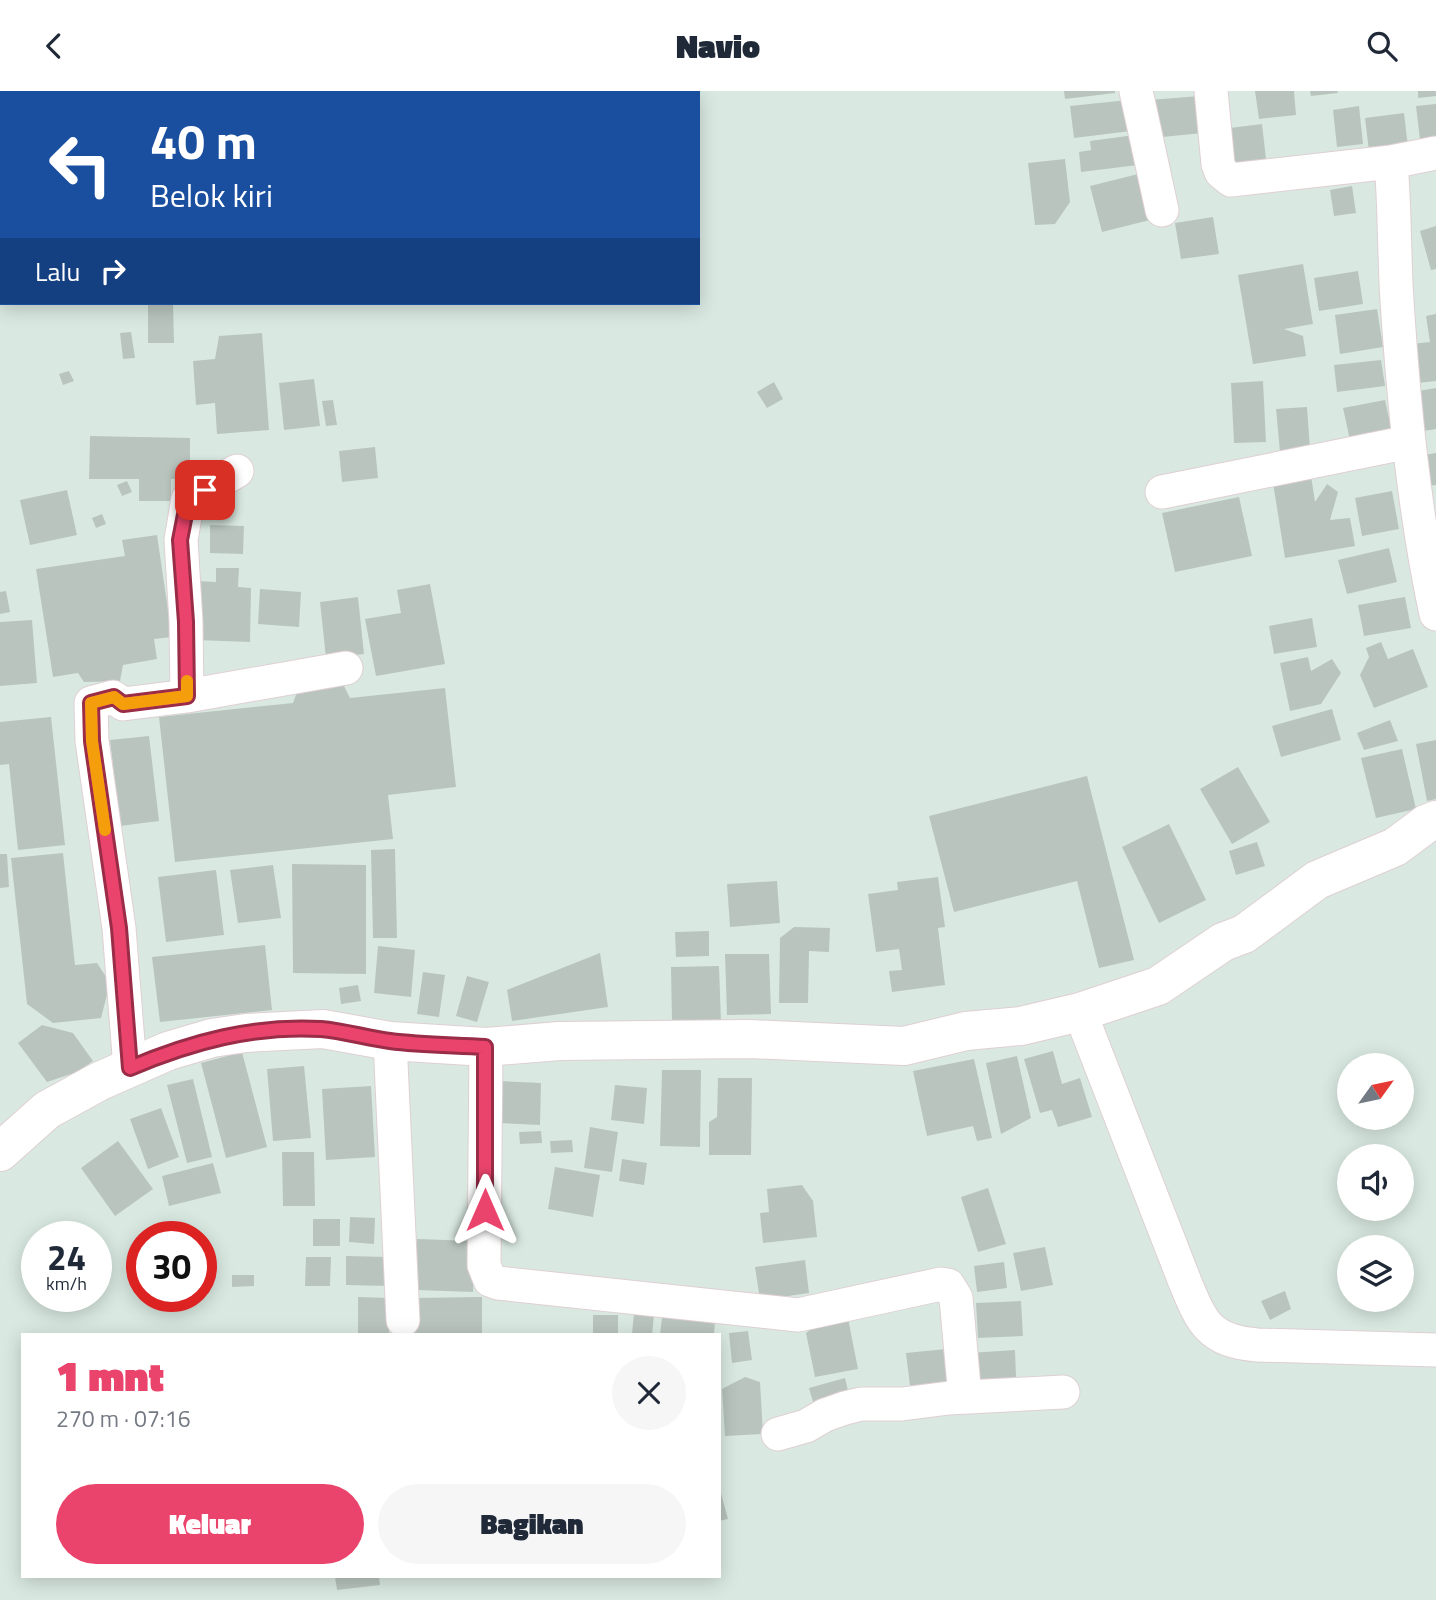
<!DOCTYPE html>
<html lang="id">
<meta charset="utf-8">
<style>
body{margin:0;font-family:"Titillium Web",sans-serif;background:#f6f6f7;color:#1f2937;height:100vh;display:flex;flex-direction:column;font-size:26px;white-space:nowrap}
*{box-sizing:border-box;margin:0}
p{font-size:23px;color:#747a83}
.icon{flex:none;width:38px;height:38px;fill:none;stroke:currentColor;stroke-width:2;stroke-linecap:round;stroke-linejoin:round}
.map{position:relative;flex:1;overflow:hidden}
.side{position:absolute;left:21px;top:1242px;width:700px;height:245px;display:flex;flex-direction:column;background:#fff;border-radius:0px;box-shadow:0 4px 18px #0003}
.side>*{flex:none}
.top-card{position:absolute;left:0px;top:0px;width:700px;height:214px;box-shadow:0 4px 18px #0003;background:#1a4fa0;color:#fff;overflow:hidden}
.needle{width:46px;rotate:57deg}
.fabs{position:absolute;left:1337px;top:962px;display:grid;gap:14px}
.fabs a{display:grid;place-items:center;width:77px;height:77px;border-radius:50%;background:#fff;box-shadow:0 4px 18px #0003;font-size:35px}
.speed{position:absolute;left:21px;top:1130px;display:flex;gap:14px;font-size:35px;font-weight:700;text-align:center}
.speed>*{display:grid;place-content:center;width:91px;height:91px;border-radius:50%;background:#fff;box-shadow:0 4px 18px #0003;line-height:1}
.speed small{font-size:18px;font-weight:400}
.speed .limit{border:10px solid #d22;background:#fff;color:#111}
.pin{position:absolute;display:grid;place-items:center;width:60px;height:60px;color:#fff;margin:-30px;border-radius:14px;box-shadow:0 4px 10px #0006}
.me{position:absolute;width:77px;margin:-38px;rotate:0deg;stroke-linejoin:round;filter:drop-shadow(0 0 5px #0008)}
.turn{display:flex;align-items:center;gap:24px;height:147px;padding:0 35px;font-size:32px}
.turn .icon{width:91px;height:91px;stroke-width:2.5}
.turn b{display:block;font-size:49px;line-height:60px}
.then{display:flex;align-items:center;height:66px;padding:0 35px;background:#0003;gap:14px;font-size:26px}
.round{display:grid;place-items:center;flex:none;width:74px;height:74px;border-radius:37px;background:#f6f6f7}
.head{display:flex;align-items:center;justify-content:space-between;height:119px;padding:0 35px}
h1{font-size:42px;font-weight:800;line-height:52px;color:#eb446c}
.cta{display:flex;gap:14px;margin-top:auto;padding:14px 35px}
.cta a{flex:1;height:80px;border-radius:42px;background:#eb446c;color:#fff;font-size:28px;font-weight:800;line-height:80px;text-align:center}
.cta a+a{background:#f6f6f7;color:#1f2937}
header{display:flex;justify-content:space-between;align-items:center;height:91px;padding:0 35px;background:#fff;font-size:32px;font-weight:800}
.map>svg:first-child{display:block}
.building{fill:#b9c4be}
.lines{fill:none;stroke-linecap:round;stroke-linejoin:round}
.street-casing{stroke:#dfcfd3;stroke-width:35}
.secondary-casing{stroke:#dfcfd3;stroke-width:40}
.street{stroke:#fff;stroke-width:33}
.secondary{stroke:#fff;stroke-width:38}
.route-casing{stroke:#992c46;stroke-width:18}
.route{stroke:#eb446c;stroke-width:12}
.slow{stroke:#f59e0b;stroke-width:12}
</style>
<header><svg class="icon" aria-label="back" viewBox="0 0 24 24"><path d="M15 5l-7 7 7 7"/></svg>Navio<svg class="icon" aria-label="search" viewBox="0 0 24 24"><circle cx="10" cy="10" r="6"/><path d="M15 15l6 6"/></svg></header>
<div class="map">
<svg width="1436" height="1509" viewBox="0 0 1436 1509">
<rect width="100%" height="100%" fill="#d9e9e1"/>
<path class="building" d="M 1064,0 L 1115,0 L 1115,2 L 1065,8 Z
M 1255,0 L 1294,0 L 1296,24 L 1259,28 Z
M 1310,0 L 1337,0 L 1338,2 L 1311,5 Z
M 1418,0 L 1436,0 L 1436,5 L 1418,7 Z
M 1200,5 L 1203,42 L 1152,47 L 1149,9 Z
M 1128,9 L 1131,40 L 1074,47 L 1070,15 Z
M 1436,13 L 1436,56 L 1421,57 L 1416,15 Z
M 1359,15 L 1363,53 L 1337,56 L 1333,19 Z
M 1404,22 L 1408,56 L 1369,60 L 1365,27 Z
M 1262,33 L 1267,77 L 1228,82 L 1222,38 Z
M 1135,44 L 1138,74 L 1081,81 L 1079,61 L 1091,59 L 1090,50 Z
M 1065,68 L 1070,111 L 1055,133 L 1035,134 L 1028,72 Z
M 1146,81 L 1158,127 L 1102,141 L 1090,95 Z
M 1352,95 L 1356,122 L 1334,125 L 1330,99 Z
M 1213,126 L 1219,163 L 1181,168 L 1175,132 Z
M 1436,135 L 1436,178 L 1431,179 L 1420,140 Z
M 1303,173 L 1313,233 L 1284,238 L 1303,245 L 1306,265 L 1253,273 L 1238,184 Z
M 1358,180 L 1363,213 L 1319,220 L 1314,187 Z
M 148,212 L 173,212 L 174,252 L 148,252 Z
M 1377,218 L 1383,256 L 1340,263 L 1335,224 Z
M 1436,223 L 1436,290 L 1418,292 L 1412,253 L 1430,251 L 1426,225 Z
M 131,241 L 135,267 L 123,268 L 120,242 Z
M 262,242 L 269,339 L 217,343 L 215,312 L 196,314 L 193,270 L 215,268 L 219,245 Z
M 1381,269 L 1385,295 L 1337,301 L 1334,274 Z
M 69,280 L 74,290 L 63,294 L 59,283 Z
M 314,288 L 320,335 L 284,339 L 279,292 Z
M 1263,290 L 1266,351 L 1234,352 L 1231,292 Z
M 774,291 L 783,308 L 767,317 L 757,301 Z
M 1436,297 L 1436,338 L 1423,340 L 1418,300 Z
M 333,309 L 337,334 L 326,335 L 322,310 Z
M 1385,309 L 1393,345 L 1351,354 L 1343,317 Z
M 1307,316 L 1310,358 L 1280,361 L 1276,318 Z
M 90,345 L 190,347 L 190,388 L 171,388 L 171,410 L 139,410 L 139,388 L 89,388 Z
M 375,356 L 378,387 L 342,391 L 339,360 Z
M 1436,362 L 1436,394 L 1427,395 L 1424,364 Z
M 1311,385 L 1315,411 L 1327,393 L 1338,401 L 1330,429 L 1350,427 L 1355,455 L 1285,467 L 1273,392 Z
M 127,390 L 132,401 L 122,405 L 117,394 Z
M 67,399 L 77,444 L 30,454 L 20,409 Z
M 1392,400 L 1399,438 L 1362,445 L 1355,407 Z
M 1239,406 L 1252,465 L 1175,481 L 1162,422 Z
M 102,423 L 106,433 L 96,437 L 92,427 Z
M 210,434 L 244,435 L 243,463 L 210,462 Z
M 157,444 L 172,546 L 154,548 L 157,568 L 123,574 L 120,590 L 84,591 L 78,582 L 53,586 L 36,478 L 125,465 L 122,449 Z
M 1389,457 L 1397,491 L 1347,503 L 1338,469 Z
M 216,477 L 239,477 L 238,496 L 251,497 L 250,551 L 196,549 L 197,490 L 216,491 Z
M 430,493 L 445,573 L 376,585 L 365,528 L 401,522 L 397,499 Z
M 260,498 L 301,501 L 299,536 L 258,533 Z
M 6,500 L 10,521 L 0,523 L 0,501 Z
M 358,506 L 364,563 L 326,567 L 320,511 Z
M 1405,506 L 1411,537 L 1364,545 L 1358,514 Z
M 1312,527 L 1317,556 L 1274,563 L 1269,535 Z
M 32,529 L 37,592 L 0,595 L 0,531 Z
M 1381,551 L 1388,568 L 1413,558 L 1428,596 L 1374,617 L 1360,584 L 1369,566 L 1366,557 Z
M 1308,566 L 1311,580 L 1332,568 L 1341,582 L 1321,613 L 1290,620 L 1280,572 Z
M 340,587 L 350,607 L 445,597 L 456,696 L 388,704 L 393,748 L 175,771 L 159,626 L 293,612 L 299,595 Z
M 1332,618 L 1341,649 L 1281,666 L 1272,635 Z
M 51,626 L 65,754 L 18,759 L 9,673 L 0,674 L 0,631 Z
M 1390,629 L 1398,650 L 1364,659 L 1357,642 Z
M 149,645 L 159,730 L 120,735 L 110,649 Z
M 1436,649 L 1436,708 L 1427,710 L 1416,653 Z
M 1402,658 L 1416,718 L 1376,727 L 1361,667 Z
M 1238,676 L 1270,731 L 1232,753 L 1200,698 Z
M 1087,685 L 1134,869 L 1099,877 L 1077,790 L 954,821 L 929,725 Z
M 1169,733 L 1206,809 L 1159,832 L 1122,756 Z
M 1257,751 L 1265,775 L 1236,784 L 1229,760 Z
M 395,758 L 397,847 L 373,847 L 371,759 Z
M 63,762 L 75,874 L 97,872 L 110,892 L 101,927 L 53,932 L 27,913 L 11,767 Z
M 0,763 L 7,763 L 9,796 L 0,797 Z
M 292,773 L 366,774 L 366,883 L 293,882 Z
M 273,774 L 281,827 L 238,832 L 230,779 Z
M 216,779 L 224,844 L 166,851 L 158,786 Z
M 938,786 L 945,836 L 938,837 L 945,894 L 892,901 L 889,880 L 902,879 L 899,858 L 876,861 L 868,803 L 898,799 L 897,791 Z
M 777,790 L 780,832 L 730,836 L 727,793 Z
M 794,836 L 830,837 L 829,861 L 809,860 L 808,912 L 779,912 L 780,847 Z
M 709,840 L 709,865 L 676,866 L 675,841 Z
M 265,854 L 272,919 L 160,931 L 152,866 Z
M 378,855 L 415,859 L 411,906 L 374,902 Z
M 600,862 L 608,916 L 512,930 L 507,899 Z
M 725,863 L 769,863 L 771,923 L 727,924 Z
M 719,875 L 721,931 L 672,932 L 671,876 Z
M 423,881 L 445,884 L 439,926 L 417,923 Z
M 467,885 L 489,891 L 477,931 L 456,925 Z
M 358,894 L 361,910 L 341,913 L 339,897 Z
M 42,934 L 73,942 L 93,970 L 77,981 L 47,991 L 18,952 Z
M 1053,960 L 1062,993 L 1080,987 L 1092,1026 L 1058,1036 L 1052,1019 L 1040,1022 L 1024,968 Z
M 242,961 L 267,1056 L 226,1067 L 201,972 Z
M 1017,965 L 1031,1027 L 1001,1043 L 986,972 Z
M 974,968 L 992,1047 L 977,1050 L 973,1035 L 927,1045 L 913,980 Z
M 304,975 L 311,1047 L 273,1050 L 267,978 Z
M 662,979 L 701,979 L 700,1056 L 660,1055 Z
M 718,987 L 752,987 L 751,1064 L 709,1064 L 709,1031 L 717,1026 Z
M 193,988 L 212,1066 L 187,1072 L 167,994 Z
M 499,990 L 541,992 L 540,1034 L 498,1032 Z
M 615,994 L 647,997 L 644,1033 L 611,1029 Z
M 371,995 L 375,1066 L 326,1069 L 322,998 Z
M 161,1017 L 179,1066 L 148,1078 L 130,1028 Z
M 590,1036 L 618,1041 L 612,1081 L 584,1077 Z
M 541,1040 L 542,1052 L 520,1053 L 519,1041 Z
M 572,1049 L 573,1061 L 551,1062 L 550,1050 Z
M 118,1050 L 153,1098 L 115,1125 L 81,1077 Z
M 282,1061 L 314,1061 L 315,1115 L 283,1115 Z
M 622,1068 L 647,1072 L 644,1094 L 619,1090 Z
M 213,1072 L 221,1102 L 169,1115 L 162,1085 Z
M 555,1076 L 600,1084 L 593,1126 L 548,1118 Z
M 802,1094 L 813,1110 L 817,1146 L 763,1152 L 760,1122 L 769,1121 L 767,1098 Z
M 988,1097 L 1006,1153 L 978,1161 L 961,1106 Z
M 350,1126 L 375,1127 L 374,1153 L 349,1151 Z
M 313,1128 L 340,1128 L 340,1155 L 313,1155 Z
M 417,1148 L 475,1150 L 473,1201 L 416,1199 Z
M 1045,1156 L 1053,1194 L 1021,1200 L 1013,1162 Z
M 346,1165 L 389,1166 L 389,1195 L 346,1194 Z
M 306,1166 L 331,1166 L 330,1195 L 305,1195 Z
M 805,1169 L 809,1202 L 760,1209 L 755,1176 Z
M 1004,1171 L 1007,1197 L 977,1201 L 974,1175 Z
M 232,1184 L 254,1184 L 254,1195 L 232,1196 Z
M 1285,1200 L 1291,1218 L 1270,1229 L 1261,1210 Z
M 358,1206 L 390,1207 L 389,1243 L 358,1242 Z
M 482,1206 L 482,1244 L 414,1244 L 413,1207 Z
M 1021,1210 L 1023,1245 L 978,1247 L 976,1212 Z
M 634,1222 L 654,1224 L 652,1244 L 632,1243 Z
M 847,1222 L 858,1278 L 815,1286 L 806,1242 L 826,1226 Z
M 593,1224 L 618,1224 L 618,1244 L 593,1244 Z
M 662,1226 L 715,1231 L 714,1244 L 660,1244 Z
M 748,1240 L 752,1269 L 732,1272 L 729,1242 Z
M 956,1257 L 959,1290 L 910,1295 L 906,1262 Z
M 1015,1259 L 1016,1286 L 971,1301 L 969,1262 Z
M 745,1286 L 760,1291 L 763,1343 L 725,1345 L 722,1298 Z
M 845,1287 L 850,1308 L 815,1318 L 809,1297 Z
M 719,1395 L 728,1428 L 719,1430 Z
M 335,1486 L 379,1486 L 380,1494 L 337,1499 Z"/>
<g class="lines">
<g class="street-casing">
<path id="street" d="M 1136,0 L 1162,119
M 1211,0 L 1218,73 L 1221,81 L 1231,89 L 1391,71
M 1436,62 L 1391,71 C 1395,117 1394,164 1397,210 C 1404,315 1414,420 1436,523
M 1162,401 L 1409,351
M 187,605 L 186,531 L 181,449 L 188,408 L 237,380
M 1080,921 L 1185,1191 C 1202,1232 1209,1250 1257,1254 L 1436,1259
M 390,950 L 403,1229
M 486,956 L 484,1174 L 490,1189 L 498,1192 L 798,1224 L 941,1193 L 948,1194 L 956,1207 L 965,1306
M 130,977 L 119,837 L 92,650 L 91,612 L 113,606 L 123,613 L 187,605 L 346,577
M 778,1343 L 806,1335 L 825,1324 L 845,1317 L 861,1313 L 902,1313 L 949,1307 L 1063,1301"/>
</g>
<g class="secondary-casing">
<path id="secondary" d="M 0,1061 L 47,1019 L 100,990 L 168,960 L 212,947 L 246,942 L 323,938 L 390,950 L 486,956 L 559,950 L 749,948 L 904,955 L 966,940 L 1021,935 L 1080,921 L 1158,895 L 1223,851 L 1244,843 L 1317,789 L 1395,756 L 1426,733 L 1436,729"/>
</g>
<use href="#street" class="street"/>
<use href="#secondary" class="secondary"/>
</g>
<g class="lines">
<g class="route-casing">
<path id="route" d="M 205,399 L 188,408 L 180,449 L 186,531 L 187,605 L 123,613 L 114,606 L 91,612 L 92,650 L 119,837 L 130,977 C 191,951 254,934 321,938 C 344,940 367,947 390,950 C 421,954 454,954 485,956 L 485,1119"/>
</g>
<use href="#route" class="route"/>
<path class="slow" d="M 105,739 L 92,650 L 91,612 L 114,606 L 123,613 L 187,605 L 187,590"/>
</g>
</svg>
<div class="fabs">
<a><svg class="needle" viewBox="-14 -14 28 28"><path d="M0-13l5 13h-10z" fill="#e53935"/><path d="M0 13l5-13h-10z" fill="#747a83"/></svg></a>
<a><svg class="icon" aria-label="sound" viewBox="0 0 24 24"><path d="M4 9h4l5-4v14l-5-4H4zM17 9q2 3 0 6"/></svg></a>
<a><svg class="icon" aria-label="layers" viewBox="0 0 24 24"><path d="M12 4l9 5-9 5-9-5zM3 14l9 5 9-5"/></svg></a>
</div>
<div class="speed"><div>24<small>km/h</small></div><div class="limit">30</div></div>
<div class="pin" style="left:205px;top:399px;background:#d93025"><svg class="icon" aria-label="arrive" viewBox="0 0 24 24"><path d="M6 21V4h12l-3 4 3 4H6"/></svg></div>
<svg class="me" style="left:485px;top:1119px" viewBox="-20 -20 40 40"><path d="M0-17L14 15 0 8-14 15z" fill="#eb446c" stroke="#fff" stroke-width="4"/></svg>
<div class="top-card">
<div class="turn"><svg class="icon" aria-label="left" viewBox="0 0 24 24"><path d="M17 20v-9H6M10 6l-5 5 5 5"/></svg><div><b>40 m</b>Belok kiri</div></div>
<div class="then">Lalu<svg class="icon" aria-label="right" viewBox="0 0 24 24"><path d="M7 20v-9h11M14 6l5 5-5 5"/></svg></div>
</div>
<section class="side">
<div class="head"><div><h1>1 mnt</h1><p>270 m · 07:16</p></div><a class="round"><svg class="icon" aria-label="close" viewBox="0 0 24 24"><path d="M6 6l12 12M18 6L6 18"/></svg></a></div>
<div class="cta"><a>Keluar</a><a>Bagikan</a></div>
</section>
</div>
